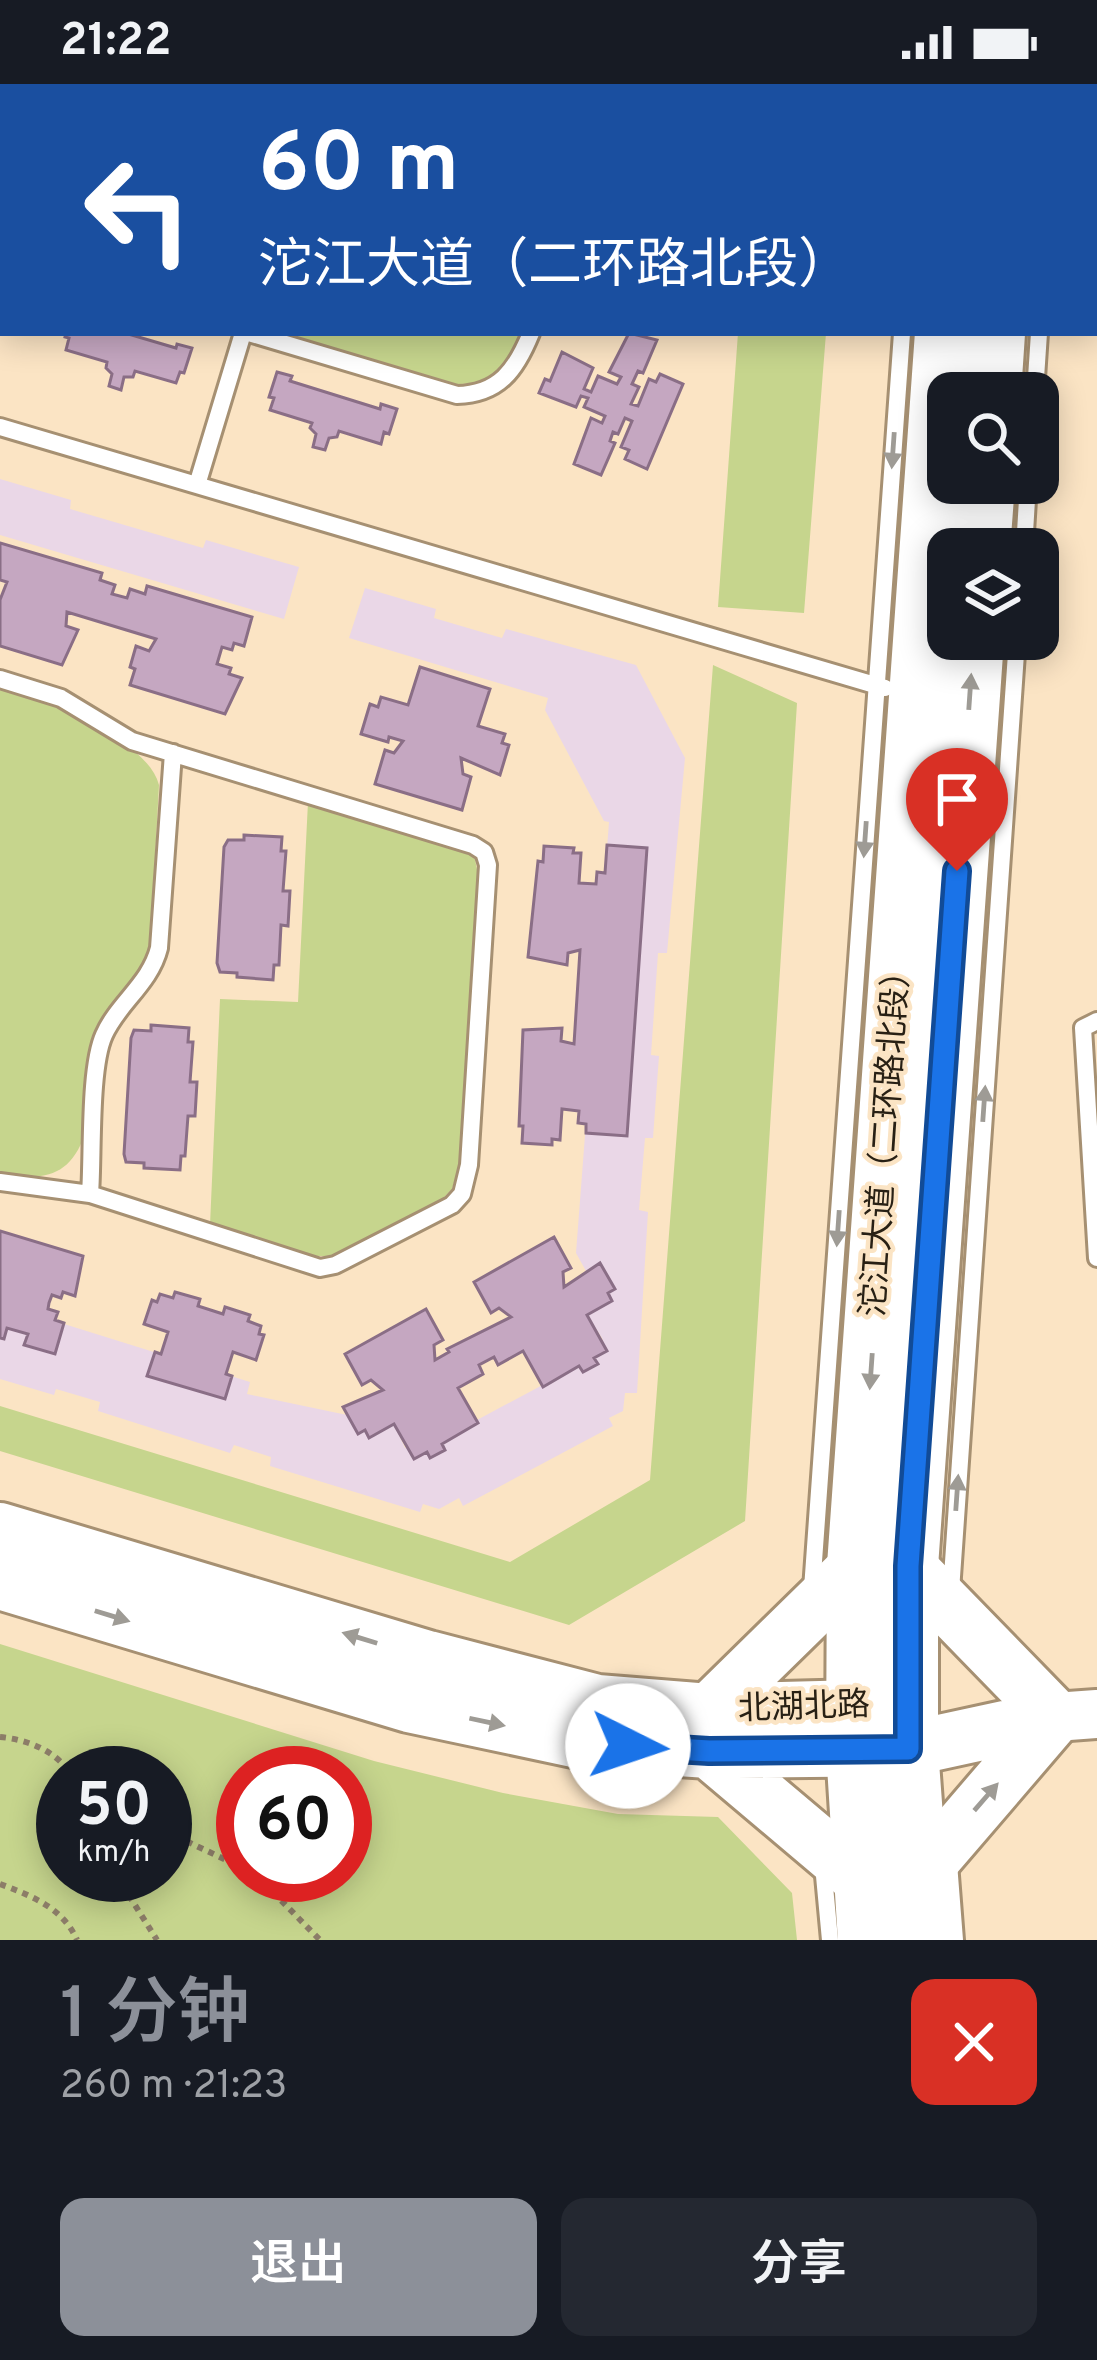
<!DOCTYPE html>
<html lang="zh">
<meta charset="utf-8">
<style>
body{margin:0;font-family:Overpass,"Noto Sans SC",sans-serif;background:#242831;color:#f1f3f6;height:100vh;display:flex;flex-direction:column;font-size:45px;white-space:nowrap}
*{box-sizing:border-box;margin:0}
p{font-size:39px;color:#9ea1a6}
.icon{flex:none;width:66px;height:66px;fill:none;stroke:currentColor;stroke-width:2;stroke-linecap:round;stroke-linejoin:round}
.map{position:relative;height:1856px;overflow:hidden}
.sheet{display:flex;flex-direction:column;background:#171b24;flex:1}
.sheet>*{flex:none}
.banner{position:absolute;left:0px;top:0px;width:1098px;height:252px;box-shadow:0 6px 30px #0003;background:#1a4fa0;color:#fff;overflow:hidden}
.tools{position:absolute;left:927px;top:288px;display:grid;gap:24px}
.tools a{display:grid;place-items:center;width:132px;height:132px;border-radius:24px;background:#171b24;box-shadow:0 6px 30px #0003;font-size:60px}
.speed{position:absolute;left:36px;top:1662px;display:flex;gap:24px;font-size:60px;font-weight:700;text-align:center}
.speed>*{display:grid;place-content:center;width:156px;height:156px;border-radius:50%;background:#171b24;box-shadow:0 6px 30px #0003;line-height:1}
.speed small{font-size:30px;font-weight:400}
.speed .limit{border:18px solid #d22;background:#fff;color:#111}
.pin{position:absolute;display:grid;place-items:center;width:102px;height:102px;color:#fff;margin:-123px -51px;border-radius:50% 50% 50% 0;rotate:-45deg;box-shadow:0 0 12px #0007}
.pin .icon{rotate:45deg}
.me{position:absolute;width:132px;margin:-66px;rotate:94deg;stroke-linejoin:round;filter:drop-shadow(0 0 9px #0008)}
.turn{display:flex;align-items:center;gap:42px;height:252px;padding:0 60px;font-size:54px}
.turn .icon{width:156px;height:156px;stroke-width:2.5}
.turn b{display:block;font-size:84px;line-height:102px}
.round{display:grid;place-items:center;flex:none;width:126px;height:126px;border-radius:24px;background:#242831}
.headline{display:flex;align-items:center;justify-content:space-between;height:204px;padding:0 60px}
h1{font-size:72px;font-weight:600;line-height:90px;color:#8c9099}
.button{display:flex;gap:24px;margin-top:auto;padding:24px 60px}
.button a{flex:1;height:138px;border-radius:24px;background:#8c9099;color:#fff;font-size:48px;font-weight:600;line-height:138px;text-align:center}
.button a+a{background:#242831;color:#f1f3f6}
.status{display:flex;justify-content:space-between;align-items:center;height:84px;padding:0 60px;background:#171b24;direction:ltr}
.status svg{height:33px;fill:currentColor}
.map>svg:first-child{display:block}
.commercial{fill:#ead7e7}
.green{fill:#c6d58d;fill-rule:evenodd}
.building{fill:#c5a7c1;stroke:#8a6e86;stroke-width:3}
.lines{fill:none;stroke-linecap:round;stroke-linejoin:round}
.lane-casing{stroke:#a69072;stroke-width:22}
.secondary-casing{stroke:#a69072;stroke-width:54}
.primary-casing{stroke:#a69072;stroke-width:60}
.highway-casing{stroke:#a69072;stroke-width:66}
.path{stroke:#8c7d68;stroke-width:6;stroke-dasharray:6 6;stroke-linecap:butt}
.lane{stroke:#fff;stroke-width:16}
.secondary{stroke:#fff;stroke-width:48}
.primary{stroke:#fff;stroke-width:54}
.highway{stroke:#fff;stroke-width:60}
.oneway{fill:#9e9b95}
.route-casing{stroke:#114b97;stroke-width:30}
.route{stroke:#1a73e8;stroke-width:21}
.labels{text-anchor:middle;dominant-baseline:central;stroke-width:9;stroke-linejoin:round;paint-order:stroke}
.street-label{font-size:33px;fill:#282014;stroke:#fbe4c4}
</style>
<div class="status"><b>21:22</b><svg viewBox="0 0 49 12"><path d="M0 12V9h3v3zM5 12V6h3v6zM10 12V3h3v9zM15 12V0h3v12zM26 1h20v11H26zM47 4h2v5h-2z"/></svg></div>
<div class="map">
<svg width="1097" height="1856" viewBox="0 0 1097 1856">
<rect width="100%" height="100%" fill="#fbe4c4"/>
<path class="commercial" d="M 0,395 L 71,416 L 70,425 L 203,464 L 206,456 L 299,483 L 284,535 L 0,451 Z
M 365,504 L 436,525 L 434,534 L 502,554 L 506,545 L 636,581 L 685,674 L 667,869 L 658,869 L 651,971 L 659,972 L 653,1054 L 645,1054 L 639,1126 L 648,1128 L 637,1309 L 625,1309 L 623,1327 L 609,1334 L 613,1342 L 463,1422 L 459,1414 L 439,1425 L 423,1420 L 420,1428 L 270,1382 L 271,1373 L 234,1361 L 230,1369 L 98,1327 L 100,1318 L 56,1305 L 54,1311 L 0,1295 L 0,1220 L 250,1298 L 247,1310 L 347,1331 L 358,1349 L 394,1340 L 405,1364 L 477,1339 L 477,1336 L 606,1267 L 602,1254 L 587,1231 L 612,1218 L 608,1209 L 614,1205 L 600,1179 L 586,1187 L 576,1169 L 609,738 L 604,737 L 545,626 L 548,614 L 349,554 Z"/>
<path class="green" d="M 50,0 L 445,0 L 447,3 L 49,3 Z
M 280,249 L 521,249 C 507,284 490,302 450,300 Z
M 738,249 L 826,249 L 804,529 L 718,523 Z
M 713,581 L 797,619 L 745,1437 L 569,1541 L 0,1367 L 0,1322 L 510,1478 L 650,1396 Z
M 0,602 C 43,616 147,654 159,701 L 150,866 C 139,894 118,911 102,935 C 81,967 86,1018 83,1055 C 67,1096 39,1095 0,1091 Z
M 308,718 L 466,767 L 475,775 L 479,796 L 460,1080 L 452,1105 L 436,1122 L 332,1172 L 303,1172 L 210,1141 L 220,915 L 298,918 Z
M 0,1560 L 374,1677 L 503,1709 L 618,1730 L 718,1733 L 792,1809 L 797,1856 L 0,1856 ZM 165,1689 L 165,1791 L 63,1791 L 63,1689 ZM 345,1689 L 345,1791 L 243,1791 L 243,1689 Z"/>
<path class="building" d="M 0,141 L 3,146 L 2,190 L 0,187 Z
M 66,249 L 125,249 L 176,264 L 177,260 L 192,264 L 184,289 L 180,288 L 176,299 L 135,287 L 133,293 L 124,293 L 121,306 L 109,302 L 112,290 L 106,284 L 107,278 L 66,266 L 69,254 L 65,253 Z
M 629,249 L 657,256 L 643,289 L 638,287 L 632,300 L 639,303 L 631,320 L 638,322 L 649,295 L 656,298 L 660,290 L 683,300 L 647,385 L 625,375 L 629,366 L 621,363 L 632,337 L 625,334 L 618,350 L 613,348 L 610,357 L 615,359 L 601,391 L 574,380 L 591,334 L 602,339 L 605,332 L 584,323 L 588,314 L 581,312 L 576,323 L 539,309 L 545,295 L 550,297 L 562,268 L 593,284 L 584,305 L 591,308 L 598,292 L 617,300 L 621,293 L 609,288 Z
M 277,288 L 292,292 L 290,297 L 380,325 L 381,320 L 397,325 L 389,350 L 384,348 L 381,360 L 339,347 L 337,353 L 329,354 L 325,366 L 313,363 L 316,350 L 310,344 L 312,339 L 270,326 L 274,314 L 269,313 Z
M 0,459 L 102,489 L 100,496 L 115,501 L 112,510 L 127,514 L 130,505 L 145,510 L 147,502 L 252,533 L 244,562 L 234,559 L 232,566 L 222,563 L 217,580 L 231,584 L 229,590 L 242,594 L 225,630 L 130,601 L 135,585 L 130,583 L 136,562 L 149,567 L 156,555 L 67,528 L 66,542 L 78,546 L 62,581 L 0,562 L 0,516 L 7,498 L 0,496 Z
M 420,583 L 490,605 L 478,642 L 505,650 L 502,659 L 509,661 L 500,691 L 461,674 L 463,690 L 471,693 L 462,726 L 375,700 L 385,666 L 394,669 L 403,657 L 389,653 L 388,658 L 361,650 L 370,620 L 378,623 L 381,613 L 408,621 Z
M 244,751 L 282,753 L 281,767 L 286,767 L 283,807 L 290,807 L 288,842 L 281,841 L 279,881 L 274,881 L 273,896 L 237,893 L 237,889 L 220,888 L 217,879 L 224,763 L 228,756 L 244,756 Z
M 607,761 L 647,764 L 627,1052 L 586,1049 L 586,1040 L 578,1039 L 579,1027 L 562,1025 L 560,1056 L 552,1055 L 552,1061 L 522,1059 L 523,1042 L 519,1042 L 523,946 L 562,944 L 561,957 L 574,960 L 580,866 L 568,869 L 567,881 L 528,873 L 538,777 L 543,778 L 544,762 L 574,764 L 573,769 L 581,769 L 579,799 L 596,800 L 597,788 L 605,789 Z
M 151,941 L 189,944 L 188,958 L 193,958 L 190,998 L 197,998 L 195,1032 L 188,1032 L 185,1072 L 181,1072 L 180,1086 L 144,1084 L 144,1079 L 126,1078 L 124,1070 L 131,954 L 134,946 L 151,947 Z
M 0,1147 L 83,1172 L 75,1212 L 63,1208 L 61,1214 L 52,1211 L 49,1219 L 48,1225 L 58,1228 L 55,1236 L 64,1239 L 55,1270 L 24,1261 L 28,1250 L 7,1244 L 4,1255 L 0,1254 Z
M 554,1153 L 571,1184 L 563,1188 L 564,1203 L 600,1179 L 615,1205 L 608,1209 L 612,1217 L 587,1231 L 607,1267 L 594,1274 L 598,1280 L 583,1288 L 579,1282 L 543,1303 L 523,1267 L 498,1281 L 494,1273 L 479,1281 L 483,1290 L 458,1304 L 478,1339 L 442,1360 L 445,1366 L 430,1374 L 427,1368 L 414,1375 L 394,1340 L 369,1354 L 365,1346 L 358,1350 L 343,1323 L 383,1306 L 371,1296 L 362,1301 L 345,1270 L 426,1225 L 443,1256 L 434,1261 L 435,1276 L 449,1268 L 447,1265 L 511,1233 L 499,1224 L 491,1229 L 474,1198 Z
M 175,1208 L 200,1215 L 198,1222 L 223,1230 L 225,1223 L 250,1231 L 248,1237 L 261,1242 L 259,1250 L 264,1251 L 256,1276 L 233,1268 L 226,1290 L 232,1292 L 225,1315 L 147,1292 L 155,1268 L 161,1270 L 168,1248 L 144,1240 L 152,1216 L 157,1218 L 160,1210 L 173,1214 Z"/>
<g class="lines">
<g class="lane-casing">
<path id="lane" d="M 454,0 L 456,3
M 40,3 L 41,0
M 919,3 L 919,0
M 1056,3 L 1057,0
M 0,53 L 3,54
M 249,249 L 457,311 C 499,310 516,286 531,249
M 1035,309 L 1039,249
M 0,343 L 885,604
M 197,401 L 243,249
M 1024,465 L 1028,399
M 0,595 L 61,614 L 132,657 L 473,761 L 484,768 L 488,781 L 469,1081 L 462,1110 L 452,1121 L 335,1181 L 320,1184 L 90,1110 L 0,1098
M 1097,937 L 1083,944 L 1097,1174
M 90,1110 C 93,1071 89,984 104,951 C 118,919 150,900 159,864 L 173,669
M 812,1505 L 902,249
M 951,1507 L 1017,555
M 949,1779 L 955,1856
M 823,1781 L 830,1856"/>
</g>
<g class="secondary-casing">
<path id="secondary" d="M 1055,1633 L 1097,1630"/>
</g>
<g class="primary-casing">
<path id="primary" d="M 0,1446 L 428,1574 L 597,1618 L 709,1627 L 897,1622
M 908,1482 L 1055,1633
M 0,1498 L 409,1621 L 588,1659 L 709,1667 L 908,1665 L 1055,1633
M 709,1627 L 857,1482
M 709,1667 L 863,1797
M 917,1794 L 1055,1633"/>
</g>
<g class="highway-casing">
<path id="highway" d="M 963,3 L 963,0
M 1013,3 L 1013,0
M 991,309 L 995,249
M 980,465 L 985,399
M 868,1856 L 856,1665 L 857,1482 L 945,249
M 922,1856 L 908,1665 L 908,1482 L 974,555"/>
</g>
<path class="path" d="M 0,1653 C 25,1655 55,1666 70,1689
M 165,1747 L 243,1784
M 116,1791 L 157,1856
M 256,1791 L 320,1856
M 0,1800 C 32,1812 63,1824 77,1856"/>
<use href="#lane" class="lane"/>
<use href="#secondary" class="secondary"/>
<use href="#primary" class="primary"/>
<use href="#highway" class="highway"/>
</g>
<defs><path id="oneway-solid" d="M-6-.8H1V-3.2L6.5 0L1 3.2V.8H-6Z" transform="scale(3)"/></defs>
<g class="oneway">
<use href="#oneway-solid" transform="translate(893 366) rotate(94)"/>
<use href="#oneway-solid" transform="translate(970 608) rotate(-86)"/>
<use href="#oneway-solid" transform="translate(865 755) rotate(94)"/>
<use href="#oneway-solid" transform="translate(984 1020) rotate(-86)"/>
<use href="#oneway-solid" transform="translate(838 1144) rotate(94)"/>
<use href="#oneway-solid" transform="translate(871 1287) rotate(94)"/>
<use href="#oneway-solid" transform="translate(957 1409) rotate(-86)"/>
<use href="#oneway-solid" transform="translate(112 1532) rotate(17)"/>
<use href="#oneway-solid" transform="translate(360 1554) rotate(-163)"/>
<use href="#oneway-solid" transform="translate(487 1638) rotate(12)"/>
<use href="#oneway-solid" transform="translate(986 1713) rotate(-49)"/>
</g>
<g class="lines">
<g class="route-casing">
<path id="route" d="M 628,1662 L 709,1667 L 908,1665 L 908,1482 L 957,787"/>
</g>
<use href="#route" class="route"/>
</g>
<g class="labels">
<g class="street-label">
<text transform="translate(888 1052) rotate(-86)">沱江大道（二环路北段）</text>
<text transform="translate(804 1625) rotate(-2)">北湖北路</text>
</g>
</g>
</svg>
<div class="tools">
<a><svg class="icon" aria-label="search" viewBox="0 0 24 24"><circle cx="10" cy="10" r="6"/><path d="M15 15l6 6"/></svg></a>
<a><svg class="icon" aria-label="layers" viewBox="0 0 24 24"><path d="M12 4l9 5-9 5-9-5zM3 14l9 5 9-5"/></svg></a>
</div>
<div class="speed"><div>50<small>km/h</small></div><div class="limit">60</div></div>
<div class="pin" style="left:957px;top:787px;background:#d93025"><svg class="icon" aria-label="arrive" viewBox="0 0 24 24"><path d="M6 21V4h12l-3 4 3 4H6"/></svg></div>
<svg class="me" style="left:628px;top:1662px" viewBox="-20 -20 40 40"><circle r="19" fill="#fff"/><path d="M0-13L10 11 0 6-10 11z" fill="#1a73e8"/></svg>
<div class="banner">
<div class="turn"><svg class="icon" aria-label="left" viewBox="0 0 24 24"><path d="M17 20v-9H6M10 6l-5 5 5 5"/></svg><div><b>60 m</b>沱江大道（二环路北段）</div></div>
</div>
</div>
<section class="sheet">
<div class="headline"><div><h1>1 分钟</h1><p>260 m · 21:23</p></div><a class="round" style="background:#d93025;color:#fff"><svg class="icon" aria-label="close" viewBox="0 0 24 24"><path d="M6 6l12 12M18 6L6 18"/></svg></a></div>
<div class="button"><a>退出</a><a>分享</a></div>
</section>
